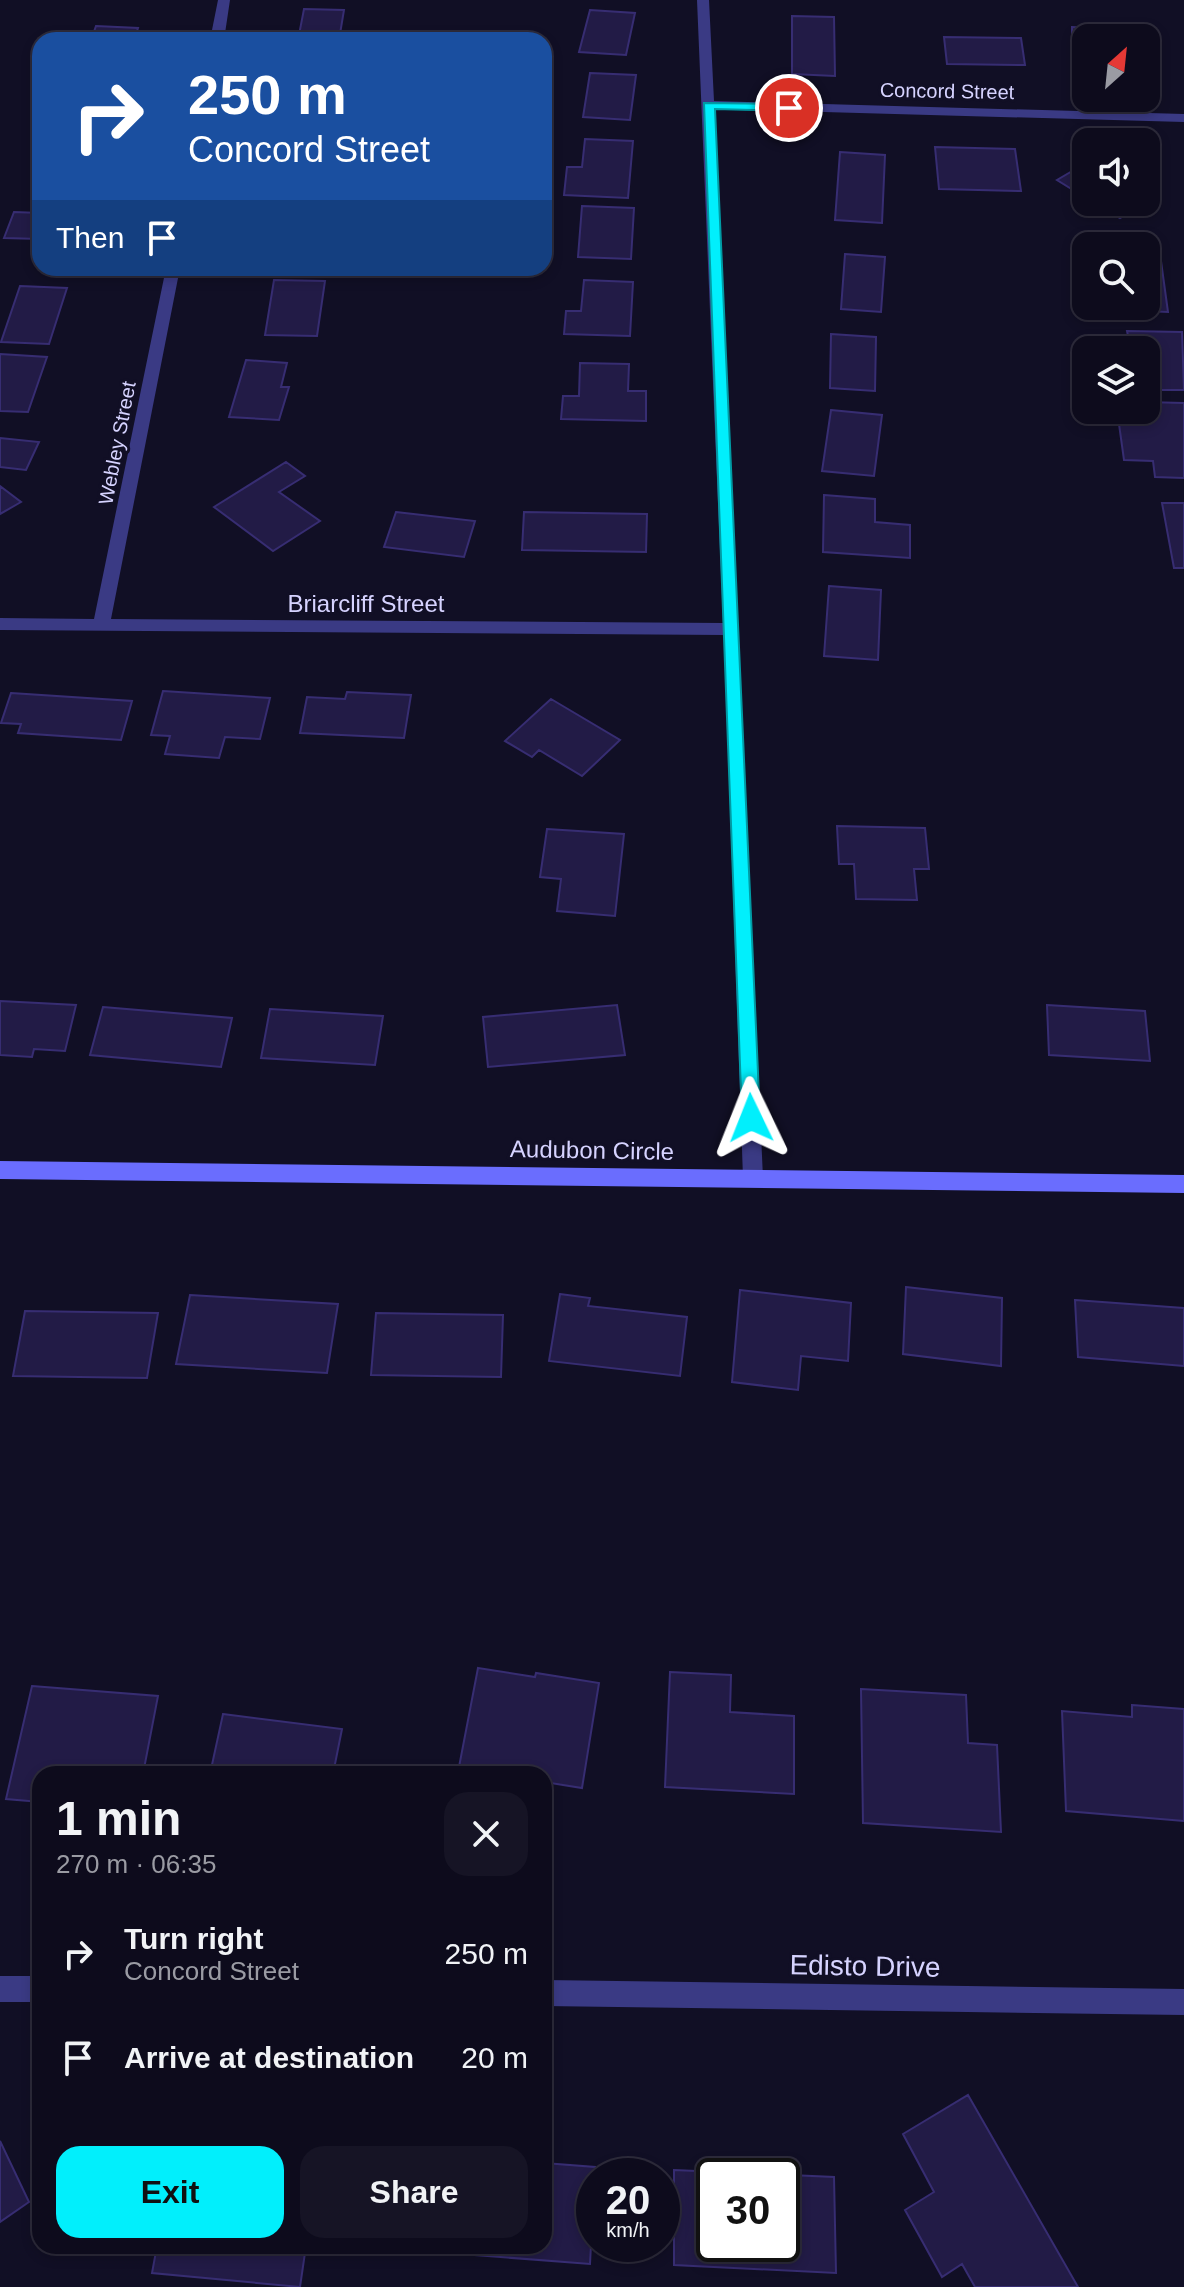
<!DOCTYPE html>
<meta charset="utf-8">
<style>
body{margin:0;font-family:Helvetica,sans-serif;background:#161425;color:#f1f3f6;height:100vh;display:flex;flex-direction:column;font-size:30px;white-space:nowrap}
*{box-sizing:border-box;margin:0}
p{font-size:26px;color:#9a9ba3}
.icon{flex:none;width:44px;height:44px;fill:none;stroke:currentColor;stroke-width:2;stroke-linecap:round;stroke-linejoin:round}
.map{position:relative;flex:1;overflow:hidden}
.drawer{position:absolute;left:32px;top:1766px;width:520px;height:488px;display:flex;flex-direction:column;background:#0d0b1c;border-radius:24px;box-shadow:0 4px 12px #0003,0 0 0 2px #2d2b3b}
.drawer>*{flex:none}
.hud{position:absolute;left:32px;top:32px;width:520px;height:244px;border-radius:24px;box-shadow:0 4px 12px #0003,0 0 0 2px #2d2b3b;background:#1a4fa0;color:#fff;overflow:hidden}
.needle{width:52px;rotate:27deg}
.fabs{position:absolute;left:1072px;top:24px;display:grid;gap:16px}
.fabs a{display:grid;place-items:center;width:88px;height:88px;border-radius:16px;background:#0d0b1c;box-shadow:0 4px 12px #0003,0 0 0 2px #2d2b3b;font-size:40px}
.speed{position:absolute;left:576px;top:2158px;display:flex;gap:16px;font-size:40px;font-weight:700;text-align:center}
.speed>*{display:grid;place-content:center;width:104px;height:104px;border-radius:50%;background:#0d0b1c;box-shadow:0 4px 12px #0003,0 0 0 2px #2d2b3b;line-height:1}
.speed small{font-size:20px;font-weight:400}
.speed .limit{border:4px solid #111;border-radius:12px;background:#fff;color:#111}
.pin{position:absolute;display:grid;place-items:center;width:68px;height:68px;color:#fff;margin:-34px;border:4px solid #fff;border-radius:50%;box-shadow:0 2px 8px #0007}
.me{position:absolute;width:88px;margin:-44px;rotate:358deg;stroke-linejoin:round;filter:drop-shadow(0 0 6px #0008)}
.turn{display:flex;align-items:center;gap:28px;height:168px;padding:0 24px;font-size:36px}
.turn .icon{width:104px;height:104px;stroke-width:2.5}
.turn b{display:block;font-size:56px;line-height:68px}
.then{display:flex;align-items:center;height:76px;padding:0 24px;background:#0003;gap:16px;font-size:30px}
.round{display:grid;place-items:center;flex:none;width:84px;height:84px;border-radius:24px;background:#161425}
.head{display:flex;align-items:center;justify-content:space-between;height:136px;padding:0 24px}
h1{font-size:48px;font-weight:600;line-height:60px}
.button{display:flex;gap:16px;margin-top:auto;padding:16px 24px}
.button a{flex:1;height:92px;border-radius:24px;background:#01effc;color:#111;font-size:32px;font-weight:600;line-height:92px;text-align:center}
.button a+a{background:#161425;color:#f1f3f6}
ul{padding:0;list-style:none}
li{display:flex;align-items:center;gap:24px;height:104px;padding:0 24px}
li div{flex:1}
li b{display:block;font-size:30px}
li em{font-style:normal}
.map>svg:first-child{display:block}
.building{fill:#221b46;stroke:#372d72;stroke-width:2;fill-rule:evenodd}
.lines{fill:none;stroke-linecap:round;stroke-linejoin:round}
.street{fill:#3a3a84;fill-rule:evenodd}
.secondary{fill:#6a6dfe;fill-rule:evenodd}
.route{fill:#01effc;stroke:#019ba4;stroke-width:2}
.labels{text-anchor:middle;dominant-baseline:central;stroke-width:6;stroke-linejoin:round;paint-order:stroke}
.far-street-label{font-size:20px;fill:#d6d3ff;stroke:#110f25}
.street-label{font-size:24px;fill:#d6d3ff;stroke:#110f25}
.near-street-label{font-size:28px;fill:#d6d3ff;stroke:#110f25}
</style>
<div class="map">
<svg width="1184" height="2287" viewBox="0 0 1184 2287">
<rect width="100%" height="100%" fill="#110f25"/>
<path class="building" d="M 304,9 L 344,10 L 339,40 L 298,40 Z
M 590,10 L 635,13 L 626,55 L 579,52 Z
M 792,16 L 834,17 L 835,76 L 792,74 Z
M 96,26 L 138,28 L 134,40 L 91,40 Z
M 1072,27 L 1144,32 L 1144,38 L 1086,38 L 1086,62 L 1072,61 Z
M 944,37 L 1021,38 L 1025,65 L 947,64 Z
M 590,73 L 636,75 L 630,120 L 583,117 Z
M 585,139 L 633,141 L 628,198 L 564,195 L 567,167 L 582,167 Z
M 935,147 L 1015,149 L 1021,191 L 939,189 Z
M 840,152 L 885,155 L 882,223 L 835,220 Z
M 1086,163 L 1086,198 L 1057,180 Z
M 1146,195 L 1152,199 L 1120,218 L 1092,202 L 1146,202 Z
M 582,206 L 634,208 L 631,259 L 578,257 Z
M 14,212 L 40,213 L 40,239 L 4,238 Z
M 845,254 L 885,257 L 881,312 L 841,309 Z
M 1146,260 L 1161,261 L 1168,312 L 1120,310 L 1119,306 L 1146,306 Z
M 274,280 L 325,281 L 317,336 L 265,335 Z
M 584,280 L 633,282 L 630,336 L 564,334 L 566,311 L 581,311 Z
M 20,286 L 67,288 L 49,344 L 1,342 Z
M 1127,331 L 1182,332 L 1184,390 L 1146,390 L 1146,350 L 1131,350 Z
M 831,334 L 876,337 L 875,391 L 830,388 Z
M 0,354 L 47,357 L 28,412 L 0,411 Z
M 246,360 L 287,363 L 281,387 L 289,387 L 279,420 L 229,417 Z
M 580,363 L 629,364 L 628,391 L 646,391 L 646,421 L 561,419 L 563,396 L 579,396 Z
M 1146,402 L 1184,403 L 1184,478 L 1155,477 L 1153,461 L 1124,460 L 1118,417 L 1146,418 Z
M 831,410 L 882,415 L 874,476 L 822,471 Z
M 0,438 L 39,442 L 26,470 L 0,467 Z
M 286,462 L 305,476 L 279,492 L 320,521 L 273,551 L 214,507 Z
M 0,486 L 21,502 L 0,514 Z
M 824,495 L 875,499 L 875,522 L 910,525 L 910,558 L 823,552 Z
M 1162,503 L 1184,503 L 1184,568 L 1174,568 Z
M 396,512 L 475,521 L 464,557 L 384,547 Z
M 524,512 L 647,514 L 646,552 L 522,550 Z
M 829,586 L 881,590 L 878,660 L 824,656 Z
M 163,691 L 270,698 L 260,739 L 225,737 L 219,758 L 165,754 L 170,736 L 151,735 Z
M 347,692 L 411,695 L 404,738 L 300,733 L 307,697 L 345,699 Z
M 11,693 L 132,701 L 121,740 L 18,733 L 21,724 L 1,723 Z
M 551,699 L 620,740 L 582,776 L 539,750 L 532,757 L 505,741 Z
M 837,826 L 925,828 L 929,869 L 914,869 L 917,900 L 856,899 L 854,864 L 839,864 Z
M 547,829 L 624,834 L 615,916 L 557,911 L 561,879 L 540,877 Z
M 0,1001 L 76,1005 L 65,1051 L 34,1049 L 32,1057 L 0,1055 Z
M 617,1005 L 625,1055 L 488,1067 L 483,1017 Z
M 1047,1005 L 1145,1011 L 1150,1061 L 1049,1055 Z
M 103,1007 L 232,1018 L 221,1067 L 90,1055 Z
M 270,1009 L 383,1016 L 375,1065 L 261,1058 Z
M 906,1287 L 1002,1298 L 1001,1366 L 903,1354 Z
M 740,1290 L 851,1303 L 848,1361 L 801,1356 L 798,1390 L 732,1382 Z
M 560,1294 L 590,1298 L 588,1306 L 687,1317 L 680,1376 L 549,1361 Z
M 190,1295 L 338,1304 L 327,1373 L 176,1364 Z
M 1075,1300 L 1184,1308 L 1184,1366 L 1078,1357 Z
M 25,1311 L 158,1313 L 147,1378 L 13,1376 Z
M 376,1313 L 503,1315 L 501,1377 L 371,1375 Z
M 478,1668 L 535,1677 L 536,1673 L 599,1683 L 582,1788 L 544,1782 L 544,1774 L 499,1774 L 459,1767 Z
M 670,1672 L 731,1675 L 730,1712 L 794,1716 L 794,1794 L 665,1787 Z
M 32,1686 L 158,1696 L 143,1774 L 40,1774 L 40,1802 L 6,1799 Z
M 861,1689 L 966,1695 L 968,1743 L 997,1745 L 1001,1832 L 863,1823 Z
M 1132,1705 L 1184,1709 L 1184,1821 L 1066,1811 L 1062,1711 L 1132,1717 Z
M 223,1714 L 342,1729 L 333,1774 L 210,1774 Z
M 968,2095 L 1078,2287 L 975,2287 L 962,2264 L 942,2277 L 905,2210 L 934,2192 L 903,2134 Z
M 0,2141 L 29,2202 L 0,2222 Z
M 544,2163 L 595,2167 L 590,2264 L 410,2250 L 411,2246 L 544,2246 Z
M 674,2170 L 834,2177 L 836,2273 L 674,2265 ZM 714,2176 L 782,2176 L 782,2244 L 714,2244 Z
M 157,2246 L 306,2246 L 300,2287 L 152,2273 Z"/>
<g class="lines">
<path class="street" d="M 218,0 L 230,0 L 224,40 L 210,40 Z
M 697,0 L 709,0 L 714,101 L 1184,114 L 1184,122 L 715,109 L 763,1178 L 760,1184 L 753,1187 L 746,1184 L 743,1178 L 724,635 L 0,630 L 0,618 L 94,619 L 166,268 L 180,268 L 111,619 L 723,623 Z
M 0,1976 L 40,1976 L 40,2002 L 0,2002 Z
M 544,1980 L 1184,1989 L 1184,2015 L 544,2006 Z"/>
<path class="secondary" d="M 0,1161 L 1184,1175 L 1184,1193 L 0,1179 Z"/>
</g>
<path class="route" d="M 704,103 L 789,104 L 796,108 L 789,111 L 715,109 L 760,1118 L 757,1124 L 744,1124 L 742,1118 Z"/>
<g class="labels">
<g class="far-street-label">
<text transform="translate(947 91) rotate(1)">Concord Street</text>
<text transform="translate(117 443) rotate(-79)">Webley Street</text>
</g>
<g class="street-label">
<text x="366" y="603">Briarcliff Street</text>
<text transform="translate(592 1150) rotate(1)">Audubon Circle</text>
</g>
<g class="near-street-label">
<text transform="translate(865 1966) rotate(1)">Edisto Drive</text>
</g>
</g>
</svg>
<div class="fabs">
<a><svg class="needle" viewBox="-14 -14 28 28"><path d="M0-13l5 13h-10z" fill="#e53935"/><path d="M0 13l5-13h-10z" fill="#9a9ba3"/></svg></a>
<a><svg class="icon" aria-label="sound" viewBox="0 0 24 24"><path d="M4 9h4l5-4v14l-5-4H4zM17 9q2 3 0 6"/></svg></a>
<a><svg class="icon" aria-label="search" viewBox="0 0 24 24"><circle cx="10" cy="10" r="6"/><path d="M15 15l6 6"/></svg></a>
<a><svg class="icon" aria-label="layers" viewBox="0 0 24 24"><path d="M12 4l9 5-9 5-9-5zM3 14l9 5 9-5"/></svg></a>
</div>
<div class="speed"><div>20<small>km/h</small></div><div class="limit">30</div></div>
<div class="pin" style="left:789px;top:108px;background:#d93025"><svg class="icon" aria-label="arrive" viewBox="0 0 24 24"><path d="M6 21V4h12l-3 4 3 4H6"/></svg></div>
<svg class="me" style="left:751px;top:1118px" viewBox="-20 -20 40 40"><path d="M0-17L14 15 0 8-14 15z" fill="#01effc" stroke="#fff" stroke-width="4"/></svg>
<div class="hud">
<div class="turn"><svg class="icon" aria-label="right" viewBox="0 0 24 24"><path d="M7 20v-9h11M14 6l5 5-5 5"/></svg><div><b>250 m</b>Concord Street</div></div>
<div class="then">Then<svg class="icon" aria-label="arrive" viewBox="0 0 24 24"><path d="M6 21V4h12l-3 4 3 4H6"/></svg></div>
</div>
<section class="drawer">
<div class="head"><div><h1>1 min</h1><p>270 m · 06:35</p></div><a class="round"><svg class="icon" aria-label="close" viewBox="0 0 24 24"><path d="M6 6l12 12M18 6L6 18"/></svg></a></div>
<ul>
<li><svg class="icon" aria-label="right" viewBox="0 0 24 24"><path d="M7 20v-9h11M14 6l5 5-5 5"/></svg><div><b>Turn right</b><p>Concord Street</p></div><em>250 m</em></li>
<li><svg class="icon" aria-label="arrive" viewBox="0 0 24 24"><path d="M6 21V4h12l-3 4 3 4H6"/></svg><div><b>Arrive at destination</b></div><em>20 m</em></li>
</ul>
<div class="button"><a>Exit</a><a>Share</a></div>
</section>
</div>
